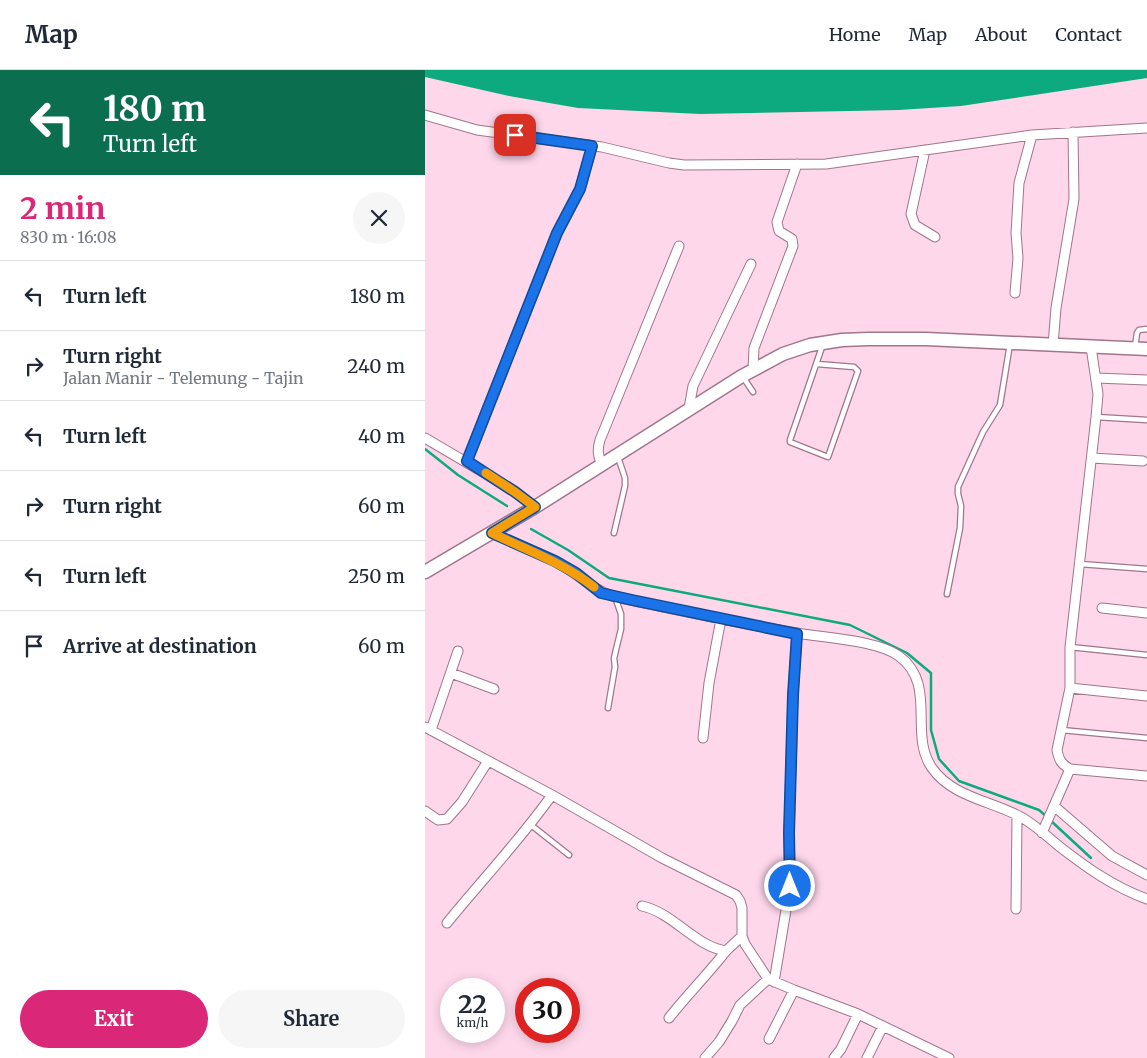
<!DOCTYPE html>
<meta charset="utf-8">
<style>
body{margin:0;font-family:Merriweather,serif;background:#f6f6f7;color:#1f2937;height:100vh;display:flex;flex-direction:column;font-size:19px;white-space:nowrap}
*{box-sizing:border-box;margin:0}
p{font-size:16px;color:#747a83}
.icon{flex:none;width:28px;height:28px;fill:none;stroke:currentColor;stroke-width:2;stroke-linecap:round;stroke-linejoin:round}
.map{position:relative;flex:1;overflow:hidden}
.drawer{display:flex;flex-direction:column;background:#fff;width:425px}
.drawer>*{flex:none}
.hud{background:#0b6e4f;color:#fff;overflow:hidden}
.speed{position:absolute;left:15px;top:908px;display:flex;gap:10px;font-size:25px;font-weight:700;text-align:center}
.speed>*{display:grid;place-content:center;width:65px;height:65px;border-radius:50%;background:#fff;box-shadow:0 2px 12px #0003;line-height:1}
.speed small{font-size:12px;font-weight:400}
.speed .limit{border:8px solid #d22;background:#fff;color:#111}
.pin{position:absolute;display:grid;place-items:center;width:42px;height:42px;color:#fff;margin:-21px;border-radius:10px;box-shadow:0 2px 8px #0006}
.me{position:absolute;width:55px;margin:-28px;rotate:0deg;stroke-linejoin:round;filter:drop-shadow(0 0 4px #0008)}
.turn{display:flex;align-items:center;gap:18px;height:105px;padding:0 20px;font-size:22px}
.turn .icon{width:65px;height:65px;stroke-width:2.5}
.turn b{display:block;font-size:35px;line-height:42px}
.round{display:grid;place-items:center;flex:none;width:52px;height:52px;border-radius:26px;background:#f6f6f7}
.overview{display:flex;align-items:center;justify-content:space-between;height:85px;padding:0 20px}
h1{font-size:30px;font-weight:700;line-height:38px;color:#db2777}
.action{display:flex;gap:10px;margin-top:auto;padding:10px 20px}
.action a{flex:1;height:58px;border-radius:30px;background:#db2777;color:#fff;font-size:20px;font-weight:700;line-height:58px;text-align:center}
.action a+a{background:#f6f6f7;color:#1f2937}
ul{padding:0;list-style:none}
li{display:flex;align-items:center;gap:15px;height:70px;padding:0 20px;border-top:1px solid #e0e1e3}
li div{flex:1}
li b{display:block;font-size:19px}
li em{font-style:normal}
header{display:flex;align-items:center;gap:30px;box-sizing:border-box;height:70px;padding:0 25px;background:#fff;border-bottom:1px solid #e0e1e3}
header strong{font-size:24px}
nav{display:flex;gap:28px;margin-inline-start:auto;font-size:18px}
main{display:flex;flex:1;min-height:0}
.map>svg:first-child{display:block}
.water{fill:#0daa7e}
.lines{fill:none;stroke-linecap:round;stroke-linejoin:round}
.stream{stroke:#0daa7e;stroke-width:2.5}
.lane-casing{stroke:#a1758c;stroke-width:7}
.street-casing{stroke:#a1758c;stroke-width:11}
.secondary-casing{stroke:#a1758c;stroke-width:15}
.lane{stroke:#fff;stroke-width:4.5}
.street{stroke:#fff;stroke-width:9}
.secondary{stroke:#fff;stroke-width:12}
.route-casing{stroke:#114b97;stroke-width:12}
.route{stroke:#1a73e8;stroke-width:9}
.slow{stroke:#f59e0b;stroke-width:9}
</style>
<header>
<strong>Map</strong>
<nav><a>Home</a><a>Map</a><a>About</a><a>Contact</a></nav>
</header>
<main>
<section class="drawer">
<div class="hud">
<div class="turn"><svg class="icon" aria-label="left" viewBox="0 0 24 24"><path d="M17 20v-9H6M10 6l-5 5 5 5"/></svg><div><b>180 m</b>Turn left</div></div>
</div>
<div class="overview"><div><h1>2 min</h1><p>830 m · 16:08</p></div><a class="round"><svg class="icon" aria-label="close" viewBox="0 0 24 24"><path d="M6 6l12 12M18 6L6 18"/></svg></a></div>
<ul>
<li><svg class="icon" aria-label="left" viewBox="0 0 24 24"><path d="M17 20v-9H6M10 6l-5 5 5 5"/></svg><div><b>Turn left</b></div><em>180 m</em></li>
<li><svg class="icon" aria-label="right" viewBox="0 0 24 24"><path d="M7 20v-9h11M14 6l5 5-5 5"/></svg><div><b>Turn right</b><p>Jalan Manir - Telemung - Tajin</p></div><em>240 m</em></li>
<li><svg class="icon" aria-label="left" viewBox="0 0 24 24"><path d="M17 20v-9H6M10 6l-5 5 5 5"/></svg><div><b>Turn left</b></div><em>40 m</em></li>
<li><svg class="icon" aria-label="right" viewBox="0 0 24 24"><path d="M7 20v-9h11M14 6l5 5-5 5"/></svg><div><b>Turn right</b></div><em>60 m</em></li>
<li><svg class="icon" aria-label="left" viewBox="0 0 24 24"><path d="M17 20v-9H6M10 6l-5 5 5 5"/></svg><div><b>Turn left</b></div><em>250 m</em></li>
<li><svg class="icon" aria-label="arrive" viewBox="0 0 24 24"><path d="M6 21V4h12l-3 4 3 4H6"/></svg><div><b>Arrive at destination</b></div><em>60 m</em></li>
</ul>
<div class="action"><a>Exit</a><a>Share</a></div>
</section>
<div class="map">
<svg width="722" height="988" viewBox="0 0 722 988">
<rect width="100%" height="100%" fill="#fed7eb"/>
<path class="water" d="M 0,0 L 722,0 L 722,8 L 536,36 L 474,40 L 275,44 L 153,38 L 84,26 L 0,7 Z"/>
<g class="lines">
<path class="stream" d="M 0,379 L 33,405 L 82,436
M 106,459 L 143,480 L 184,508 L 425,555 L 482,583 L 506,603 L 506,660 L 514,689 L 534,711 L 614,740 L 621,746
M 625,750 L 666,788"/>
<g class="lane-casing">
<path id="lane" d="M 710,277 L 712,263 L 714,260 L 722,259
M 392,294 L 429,297 L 433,301 L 403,387 L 365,372 L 365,370 L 398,274
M 318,307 L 328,322
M 671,347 L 722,350
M 189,463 L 200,416 L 200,408 L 193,387
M 655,494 L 722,499
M 522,524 L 535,458 L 536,436 L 533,424 L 533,417 L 558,362 L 575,335 L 585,274
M 645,577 L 722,585
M 183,638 L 190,597 L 189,588 L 196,559 L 196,544 L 190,527
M 636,660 L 722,668
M 106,755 L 144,785"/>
</g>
<g class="street-casing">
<path id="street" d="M 0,45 L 52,60 L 177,77 L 244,93 L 259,95 L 401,94 L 607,65 L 722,58
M 500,80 L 486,144 L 490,155 L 510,167
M 590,223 L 593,188 L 591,163 L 594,113 L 607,65
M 628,275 L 631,238 L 649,129 L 648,62
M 666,277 L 673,324 L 671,347 L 645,577 L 645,618 L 632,680 C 634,690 636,694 645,699 L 722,706
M 328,300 L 329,278 L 368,176 L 367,169 L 354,161 L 352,152 L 372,94
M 671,308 L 722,310
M 264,338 L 268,316 L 326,194
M 0,368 L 90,421 L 110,437
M 667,388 L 718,391
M 42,391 L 132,163 L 155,119 L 167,76
M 177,395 C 173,386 172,380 175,370 L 254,176
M 67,463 C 88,473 110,481 130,491 C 151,502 167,520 190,527 C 250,539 311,553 372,563 C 399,568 452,570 474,586 C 513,615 483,664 507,698 C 527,727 567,731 596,747 C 610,755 623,767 635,777 C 662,798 689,817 722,829
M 677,538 L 722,543
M 26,603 L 69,619
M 645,618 L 722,626
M 0,657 L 127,725 L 237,788 L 311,825 L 315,831 L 317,838 L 317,866 L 320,874 L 343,909 L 369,920 L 433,944 L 524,988
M 6,660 L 33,581
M 278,668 L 284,613 L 296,549
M 629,736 L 687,786 L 722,805
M 0,741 L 13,750 L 22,749 L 37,732 L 63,691
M 617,763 L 645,699
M 217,836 C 249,843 269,876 301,881 L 317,866
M 591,839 L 592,746
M 22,853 C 57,810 95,770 127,725
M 349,912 L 365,816 L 364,763 L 368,625 L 372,564
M 244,948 C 262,925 283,904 301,881
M 344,969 L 369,920
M 280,988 L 294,972 L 307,951 L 315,935 L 343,909
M 409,988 L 416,979 L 433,944
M 442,988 L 458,956"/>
</g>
<g class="secondary-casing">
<path id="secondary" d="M 0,502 L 110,437 L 317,306 L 358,284 L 385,275 L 417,270 L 443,269 L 501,269 L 722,279"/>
</g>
<use href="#lane" class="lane"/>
<use href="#street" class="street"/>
<use href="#secondary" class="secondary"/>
</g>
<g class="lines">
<g class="route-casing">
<path id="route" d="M 90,65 L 167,76 L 155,119 L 132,163 L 42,391 L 90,422 L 110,437 L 67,463 L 130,491 L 151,503 L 176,523 L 207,530 L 372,564 L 368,625 L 364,763 L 365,816"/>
</g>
<use href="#route" class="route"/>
<path class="slow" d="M 61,403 L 90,422 L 110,437 L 67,463 C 103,481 137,492 169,517"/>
</g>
</svg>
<div class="speed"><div>22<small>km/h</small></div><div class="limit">30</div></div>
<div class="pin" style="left:90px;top:65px;background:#d93025"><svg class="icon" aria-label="arrive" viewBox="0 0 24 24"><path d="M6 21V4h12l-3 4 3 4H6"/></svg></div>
<svg class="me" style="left:365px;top:816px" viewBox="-20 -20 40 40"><circle r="17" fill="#1a73e8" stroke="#fff" stroke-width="3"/><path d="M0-11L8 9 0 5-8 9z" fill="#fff"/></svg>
</div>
</main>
